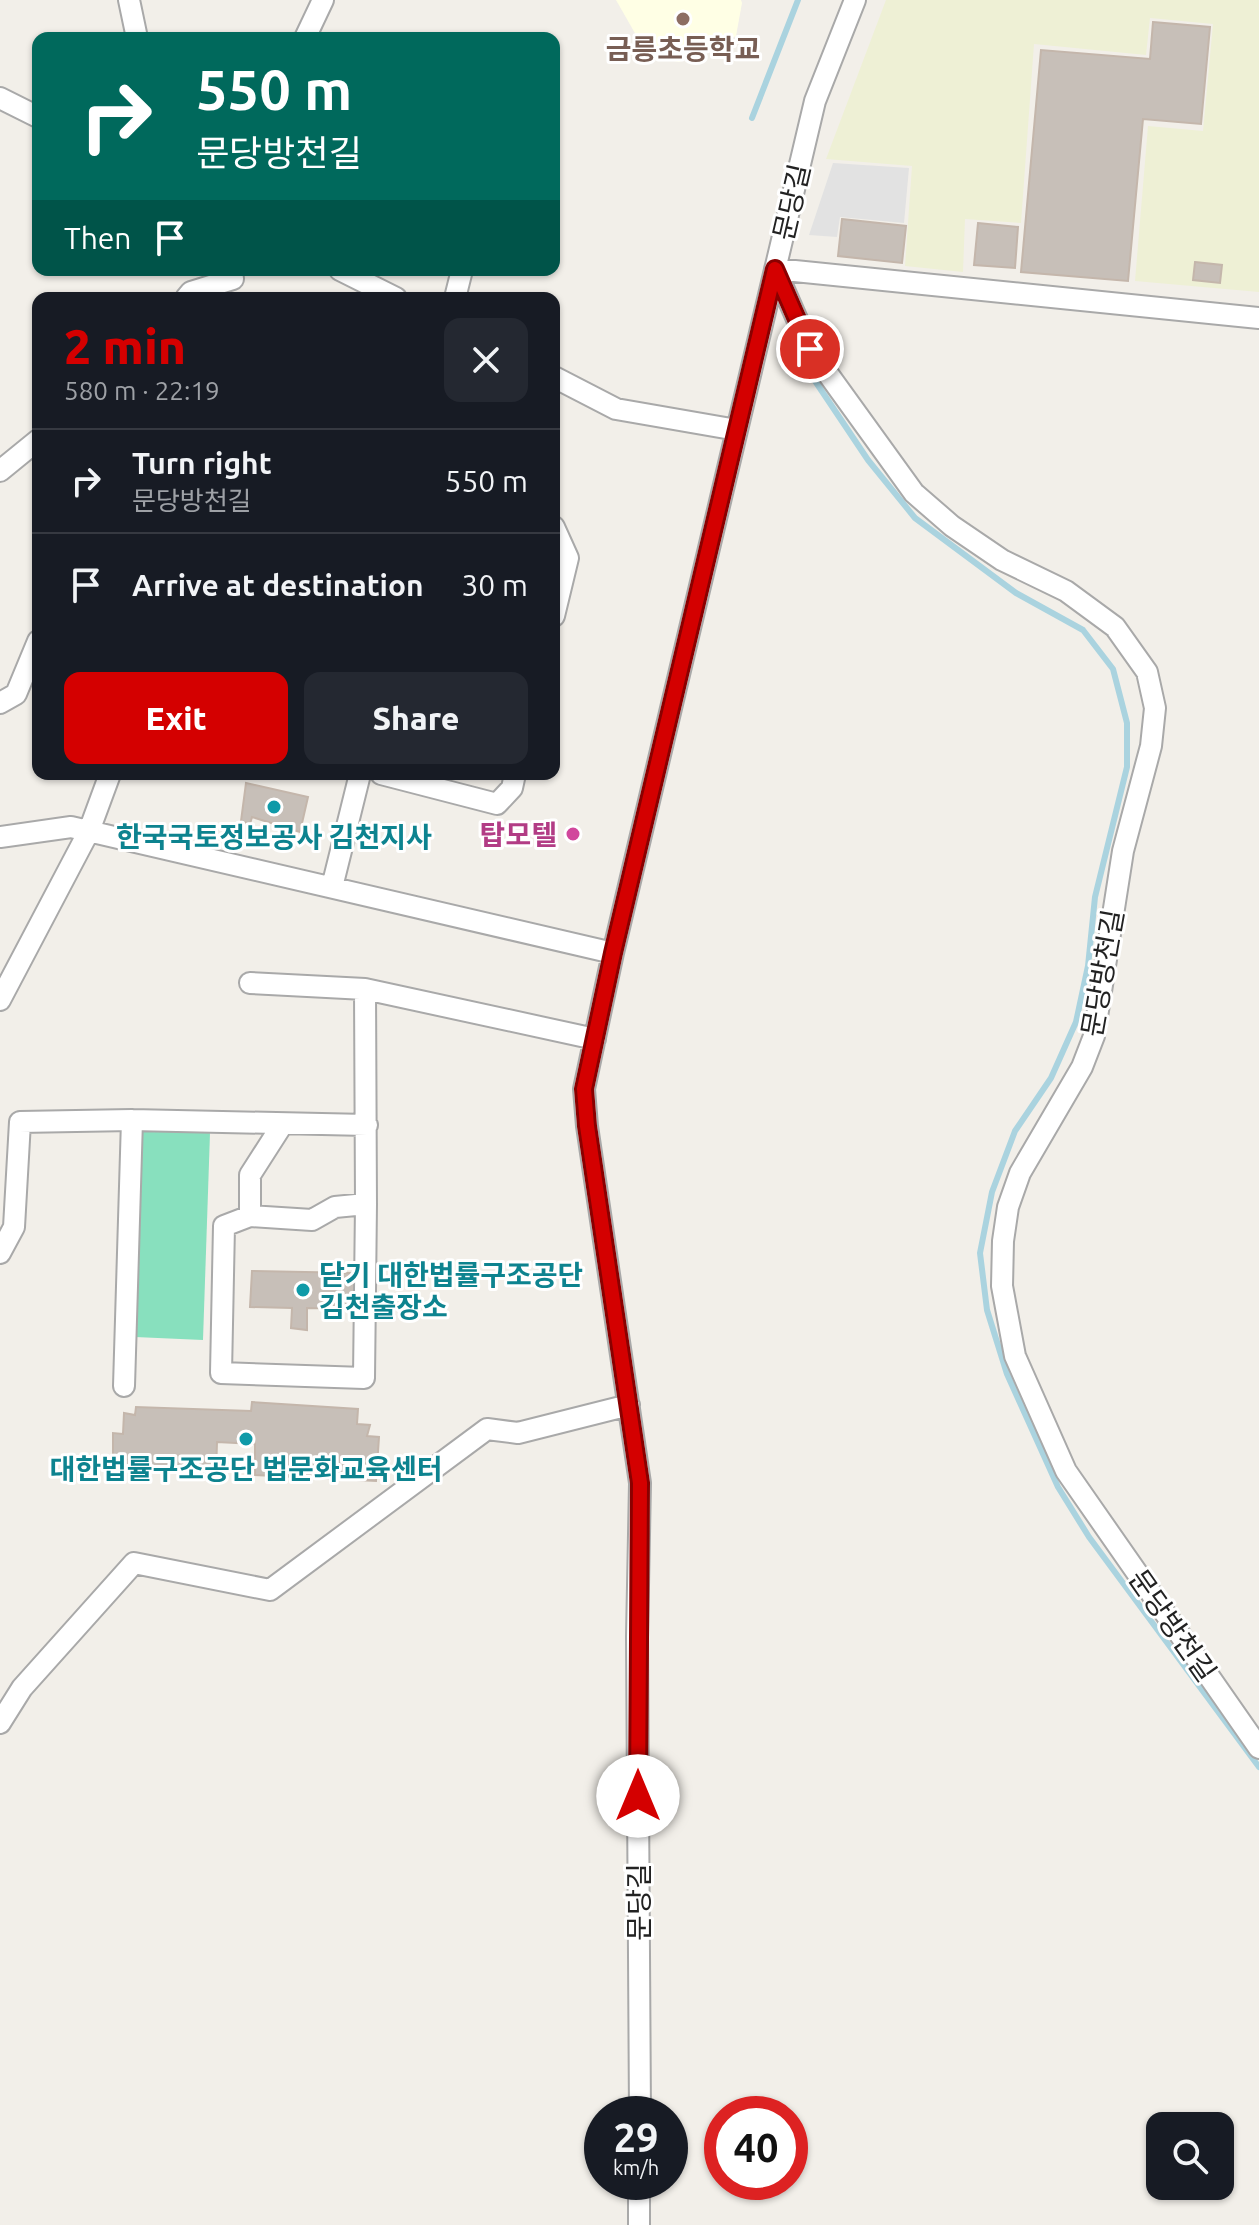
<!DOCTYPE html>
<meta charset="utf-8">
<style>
body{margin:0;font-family:Ubuntu,"Noto Sans KR",sans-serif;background:#242831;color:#f1f3f6;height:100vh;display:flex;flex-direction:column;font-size:30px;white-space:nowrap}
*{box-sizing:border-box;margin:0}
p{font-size:26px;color:#9ea1a6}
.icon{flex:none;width:44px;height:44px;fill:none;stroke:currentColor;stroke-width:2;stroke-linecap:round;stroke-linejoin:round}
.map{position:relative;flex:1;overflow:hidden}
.drawer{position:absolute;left:32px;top:292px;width:528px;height:488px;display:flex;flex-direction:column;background:#171b24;border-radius:16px;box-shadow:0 2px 6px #0004}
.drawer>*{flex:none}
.banner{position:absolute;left:32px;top:32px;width:528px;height:244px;border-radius:16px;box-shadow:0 2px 6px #0004;background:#00695c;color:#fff;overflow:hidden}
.tools{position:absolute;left:1146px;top:2112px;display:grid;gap:16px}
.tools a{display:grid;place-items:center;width:88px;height:88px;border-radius:16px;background:#171b24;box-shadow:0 2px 6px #0004;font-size:40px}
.speed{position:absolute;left:584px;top:2096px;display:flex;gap:16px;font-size:40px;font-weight:700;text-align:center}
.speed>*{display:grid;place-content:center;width:104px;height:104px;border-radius:50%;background:#171b24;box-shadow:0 2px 6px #0004;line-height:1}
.speed small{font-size:20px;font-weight:400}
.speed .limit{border:12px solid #d22;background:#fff;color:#111}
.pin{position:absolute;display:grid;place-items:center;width:68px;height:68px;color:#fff;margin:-34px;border:4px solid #fff;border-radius:50%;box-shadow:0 2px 8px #0007}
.me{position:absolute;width:88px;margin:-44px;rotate:0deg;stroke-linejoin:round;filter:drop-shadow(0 0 6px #0008)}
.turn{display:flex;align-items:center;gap:28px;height:168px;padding:0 32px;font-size:36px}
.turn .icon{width:104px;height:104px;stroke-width:2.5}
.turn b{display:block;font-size:56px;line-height:68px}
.then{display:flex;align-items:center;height:76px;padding:0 32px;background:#0003;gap:16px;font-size:30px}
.round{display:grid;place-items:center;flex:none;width:84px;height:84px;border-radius:16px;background:#242831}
.head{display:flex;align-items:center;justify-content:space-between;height:136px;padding:0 32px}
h1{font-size:48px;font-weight:800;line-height:60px;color:#d40000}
.button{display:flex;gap:16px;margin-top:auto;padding:16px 32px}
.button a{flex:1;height:92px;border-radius:16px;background:#d40000;color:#fff;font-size:32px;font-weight:800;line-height:92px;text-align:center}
.button a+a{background:#242831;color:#f1f3f6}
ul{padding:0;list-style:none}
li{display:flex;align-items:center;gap:24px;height:104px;padding:0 32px;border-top:2px solid #363941}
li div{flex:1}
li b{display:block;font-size:30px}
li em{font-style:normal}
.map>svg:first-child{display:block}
.education{fill:#ffffe5}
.farmland{fill:#eef0d5}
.pitch{fill:#88e0be}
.parking{fill:#e2e2e2}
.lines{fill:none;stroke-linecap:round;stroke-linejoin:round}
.stream{stroke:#aad3df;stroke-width:6}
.building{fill:#c7bfb8;stroke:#c4b6ab;stroke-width:2}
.minor-casing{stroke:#a9a9a9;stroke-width:24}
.minor{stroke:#fff;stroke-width:20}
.route-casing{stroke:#8a0000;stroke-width:20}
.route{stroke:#d40000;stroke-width:14}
.education-dot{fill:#8d6e63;stroke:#fff;stroke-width:3}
.culture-dot{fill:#0f9aa8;stroke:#fff;stroke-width:3}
.hotel-dot{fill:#d1479c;stroke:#fff;stroke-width:3}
.labels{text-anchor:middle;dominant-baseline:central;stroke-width:6;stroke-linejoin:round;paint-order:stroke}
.education-label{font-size:28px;font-weight:bold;fill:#785e54;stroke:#fff}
.street-label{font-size:28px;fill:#222;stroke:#fff}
.hotel-label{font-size:28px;font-weight:bold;fill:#b23c85;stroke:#fff;text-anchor:end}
.culture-label{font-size:28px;font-weight:bold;fill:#0d838f;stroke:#fff}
</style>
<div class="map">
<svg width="1259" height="2225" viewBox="0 0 1259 2225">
<rect width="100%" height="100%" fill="#f2efe9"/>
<path class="education" d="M 616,0 L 741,0 L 742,3 L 736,36 L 679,62 L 648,56 Z"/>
<path class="farmland" d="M 886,0 L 1259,0 L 1259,292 L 1135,281 L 1148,126 L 1203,131 L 1213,24 L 1150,18 L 1146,55 L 1034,44 L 1021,223 L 965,219 L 963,272 L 905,266 L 912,166 L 826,159 Z"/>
<path class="pitch" d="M 141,1129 L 210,1133 L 203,1340 L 135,1337 Z"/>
<path class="parking" d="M 833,163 L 909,168 L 904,223 L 840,217 L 837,237 L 809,235 Z"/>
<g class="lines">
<path class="stream" d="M 752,118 L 798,0
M 799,357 L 868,460 L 915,518 L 1016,593 L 1083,630 L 1113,669 L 1127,723 L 1127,767 L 1095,897 L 1088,966 L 1076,1022 L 1051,1078 L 1015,1131 L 992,1192 L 980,1253 L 987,1310 L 1007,1374 L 1058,1487 L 1089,1537 L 1259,1767"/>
</g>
<path class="building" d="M 1153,22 L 1210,27 L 1201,124 L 1143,119 L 1128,281 L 1021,272 L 1041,50 L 1150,59 Z
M 842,219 L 906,226 L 902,263 L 838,256 Z
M 978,223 L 1018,227 L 1015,268 L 974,265 Z
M 1195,262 L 1222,265 L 1220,283 L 1193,280 Z
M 246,783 L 308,797 L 300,832 L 252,817 L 250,824 L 241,821 Z
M 252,1271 L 356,1273 L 355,1309 L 307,1308 L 307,1330 L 291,1328 L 292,1308 L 250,1307 Z
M 252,1402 L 358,1409 L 357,1424 L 370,1425 L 367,1436 L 379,1437 L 376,1481 L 255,1475 L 255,1444 L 217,1442 L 216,1473 L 113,1468 L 113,1433 L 123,1434 L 124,1413 L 135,1415 L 136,1407 L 251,1411 Z"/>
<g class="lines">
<g class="minor-casing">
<path id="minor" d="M 129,0 L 137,38
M 305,38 L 323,0
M 0,98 L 38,117
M 340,270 L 396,298
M 186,298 L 191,292 L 233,279 L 232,270
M 455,298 L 462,270
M 1259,318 L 775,269 L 810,349 L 914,493 L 952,526 L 1002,560 L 1066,591 L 1115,627 L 1147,672 L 1155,708 L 1151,746 L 1123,851 L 1094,1036 L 1082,1067 L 1020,1173 L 1008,1207 L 1003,1241 L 1002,1286 L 1015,1356 L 1066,1471 L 1259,1748
M 554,377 L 616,409 L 737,430
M 0,471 L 38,440
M 554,527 L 568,558 L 554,616
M 0,703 L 16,694 L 38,641
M 381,774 L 497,804 L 512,788 L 515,774
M 0,837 L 71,827 L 613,953
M 332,887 L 360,774
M 250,983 L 365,989 L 595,1039
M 0,1000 L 89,831 L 110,774
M 282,1125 L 250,1175 L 250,1216 L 312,1220 L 335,1207 L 366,1204 L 365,989
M 250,1216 L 224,1226 L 221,1373 L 364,1378 L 366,1204
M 0,1253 L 14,1227 L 20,1122 L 132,1120 L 367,1125
M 124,1386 L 132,1120
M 0,1723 L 22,1688 L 134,1563 L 270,1590 L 487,1429 L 518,1433 L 629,1405
M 640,2114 L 637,1637 L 640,1483 L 587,1126 L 584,1089 L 613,953 L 815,101 L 855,0
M 639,2225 L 639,2182"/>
</g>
<use href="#minor" class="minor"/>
</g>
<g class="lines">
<g class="route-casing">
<path id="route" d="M 638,1796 L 640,1483 L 587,1126 L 584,1089 L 613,953 L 775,269 L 810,349"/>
</g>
<use href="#route" class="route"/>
</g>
<circle class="education-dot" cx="683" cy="19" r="8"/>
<g class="culture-dot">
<circle cx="274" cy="807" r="8"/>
<circle cx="303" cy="1290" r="8"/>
<circle cx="246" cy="1439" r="8"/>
</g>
<circle class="hotel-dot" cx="573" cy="834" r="8"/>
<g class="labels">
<g class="education-label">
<text x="683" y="48">금릉초등학교</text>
</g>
<g class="street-label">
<text transform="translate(791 202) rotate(-77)">문당길</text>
<text transform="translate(1102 973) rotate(-80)">문당방천길</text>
<text transform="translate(1173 1625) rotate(55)">문당방천길</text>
<text transform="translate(638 1902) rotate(-90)">문당길</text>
</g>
<g class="hotel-label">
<text x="557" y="834">탑모텔</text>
</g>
<g class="culture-label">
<text x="274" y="836">한국국토정보공사 김천지사</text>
<text x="319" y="1274" text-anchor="start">닫기 대한법률구조공단<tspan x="319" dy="32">김천출장소</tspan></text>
<text x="246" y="1468">대한법률구조공단 법문화교육센터</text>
</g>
</g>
</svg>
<div class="tools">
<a><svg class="icon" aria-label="search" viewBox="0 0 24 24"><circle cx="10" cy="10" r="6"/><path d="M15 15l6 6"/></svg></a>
</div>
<div class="speed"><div>29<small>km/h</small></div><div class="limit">40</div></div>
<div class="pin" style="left:810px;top:349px;background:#d93025"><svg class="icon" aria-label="arrive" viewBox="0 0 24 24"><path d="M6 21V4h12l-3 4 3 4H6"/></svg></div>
<svg class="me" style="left:638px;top:1796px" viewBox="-20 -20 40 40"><circle r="19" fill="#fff"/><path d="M0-13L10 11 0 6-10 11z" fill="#d40000"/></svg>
<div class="banner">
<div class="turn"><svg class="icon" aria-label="right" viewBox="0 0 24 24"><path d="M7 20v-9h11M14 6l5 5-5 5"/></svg><div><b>550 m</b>문당방천길</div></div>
<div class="then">Then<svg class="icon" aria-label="arrive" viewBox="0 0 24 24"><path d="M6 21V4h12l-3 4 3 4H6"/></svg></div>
</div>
<section class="drawer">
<div class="head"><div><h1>2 min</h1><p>580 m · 22:19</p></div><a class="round"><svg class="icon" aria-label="close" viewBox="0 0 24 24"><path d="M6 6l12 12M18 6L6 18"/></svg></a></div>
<ul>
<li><svg class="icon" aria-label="right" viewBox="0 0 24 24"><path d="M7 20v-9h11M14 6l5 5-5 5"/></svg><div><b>Turn right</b><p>문당방천길</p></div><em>550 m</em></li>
<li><svg class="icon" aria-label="arrive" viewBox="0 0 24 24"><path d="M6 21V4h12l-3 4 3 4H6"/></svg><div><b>Arrive at destination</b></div><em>30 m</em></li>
</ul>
<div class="button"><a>Exit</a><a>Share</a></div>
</section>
</div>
